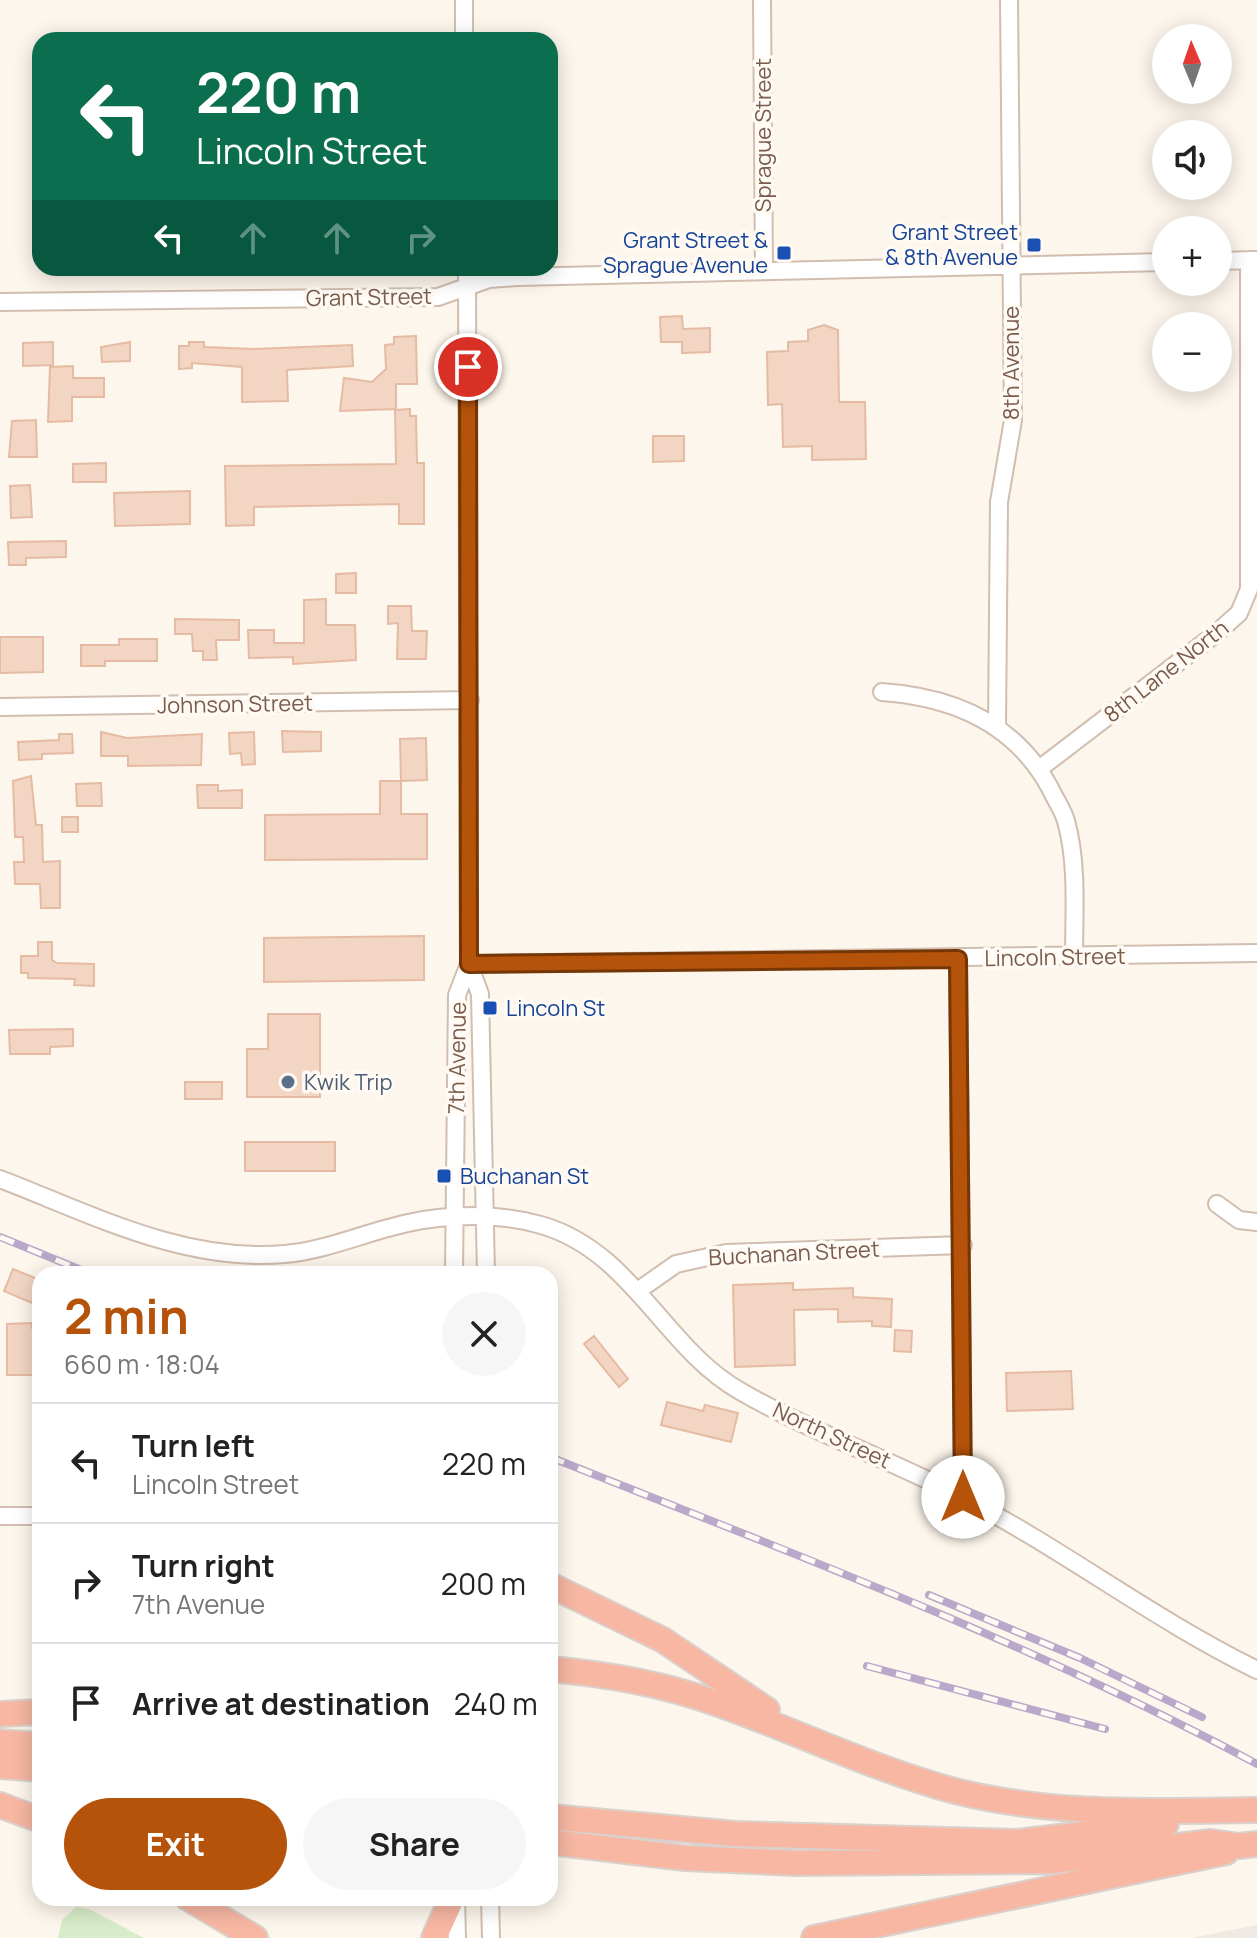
<!DOCTYPE html>
<meta charset="utf-8">
<style>
body{margin:0;font-family:Manrope,sans-serif;background:#f6f6f6;color:#222;height:100vh;display:flex;flex-direction:column;font-size:30px;white-space:nowrap}
*{box-sizing:border-box;margin:0}
p{font-size:26px;color:#767676}
.icon{flex:none;width:44px;height:44px;fill:none;stroke:currentColor;stroke-width:2;stroke-linecap:round;stroke-linejoin:round}
.map{position:relative;flex:1;overflow:hidden}
.sheet{position:absolute;left:32px;top:1266px;width:526px;height:640px;display:flex;flex-direction:column;background:#fff;border-radius:24px;box-shadow:0 4px 20px #0003}
.sheet>*{flex:none}
.banner{position:absolute;left:32px;top:32px;width:526px;height:244px;border-radius:24px;box-shadow:0 4px 20px #0003;background:#0b6e4f;color:#fff;overflow:hidden}
.needle{width:52px;rotate:358deg}
.tools{position:absolute;left:1152px;top:24px;display:grid;gap:16px}
.tools a{display:grid;place-items:center;width:80px;height:80px;border-radius:50%;background:#fff;box-shadow:0 4px 20px #0003;font-size:40px}
.pin{position:absolute;display:grid;place-items:center;width:68px;height:68px;color:#fff;margin:-34px;border:4px solid #fff;border-radius:50%;box-shadow:0 2px 8px #0007}
.me{position:absolute;width:88px;margin:-44px;rotate:0deg;stroke-linejoin:round;filter:drop-shadow(0 0 6px #0008)}
.turn{display:flex;align-items:center;gap:28px;height:168px;padding:0 32px;font-size:36px}
.turn .icon{width:104px;height:104px;stroke-width:2.5}
.turn b{display:block;font-size:56px;line-height:68px}
.lanes{display:flex;align-items:center;height:76px;padding:0 32px;background:#0003;justify-content:center;gap:40px;direction:ltr}
.lanes .off{opacity:.35}
.round{display:grid;place-items:center;flex:none;width:84px;height:84px;border-radius:42px;background:#f6f6f6}
.overview{display:flex;align-items:center;justify-content:space-between;height:136px;padding:0 32px}
h1{font-size:48px;font-weight:700;line-height:60px;color:#b45309}
.button{display:flex;gap:16px;margin-top:auto;padding:16px 32px}
.button a{flex:1;height:92px;border-radius:48px;background:#b45309;color:#fff;font-size:32px;font-weight:700;line-height:92px;text-align:center}
.button a+a{background:#f6f6f6;color:#222}
ul{padding:0;list-style:none}
li{display:flex;align-items:center;gap:24px;height:120px;padding:0 32px;border-top:2px solid #e0e0e0}
li div{flex:1}
li b{display:block;font-size:30px}
li em{font-style:normal}
.map>svg:first-child{display:block}
.industrial{fill:#efe9e4}
.green{fill:#d8ecc9}
.building{fill:#f3d5c3;stroke:#e6bba3;stroke-width:2}
.lines{fill:none;stroke-linecap:round;stroke-linejoin:round}
.minor-casing{stroke:#d1beb0;stroke-width:20}
.highway-casing{stroke:#dad1cd;stroke-width:28}
.minor{stroke:#fff;stroke-width:16}
.highway{stroke:#f7b7a3;stroke-width:24}
.rail-casing{stroke:#b9a8c9;stroke-width:8}
.rail{stroke:#fffaf3;stroke-width:5;stroke-dasharray:15;stroke-linecap:butt}
.route-casing{stroke:#753606;stroke-width:20}
.route{stroke:#b45309;stroke-width:14}
.transit-dot{fill:#1a4fb4;stroke:#fffaf3;stroke-width:3}
.service-dot{fill:#5c6f8a;stroke:#fffaf3;stroke-width:3}
.labels{text-anchor:middle;dominant-baseline:central;stroke-width:7;stroke-linejoin:round;paint-order:stroke}
.street-label{font-size:22px;fill:#7a5c4d;stroke:#fffaf3}
.transit-label{font-size:22px;fill:#164399;stroke:#fffaf3;text-anchor:end}
.service-label{font-size:22px;fill:#4e5e75;stroke:#fffaf3;text-anchor:start}
</style>
<div class="map">
<svg width="1257" height="1938" viewBox="0 0 1257 1938">
<rect width="100%" height="100%" fill="#fdf6ec"/>
<path class="industrial" d="M 1257,1925 L 1257,1938 L 1191,1938 Z"/>
<path class="green" d="M 76,1907 L 89,1909 L 144,1938 L 58,1938 L 62,1920 Z"/>
<path class="building" d="M 682,316 L 683,329 L 710,328 L 710,352 L 682,353 L 682,342 L 661,342 L 660,317 Z
M 824,325 L 838,330 L 839,402 L 865,402 L 866,459 L 812,460 L 812,446 L 783,447 L 782,404 L 768,405 L 767,352 L 788,351 L 788,342 L 808,341 L 808,330 Z
M 416,336 L 417,384 L 396,384 L 396,409 L 340,411 L 344,378 L 372,382 L 386,369 L 385,345 L 394,344 L 394,337 Z
M 53,342 L 53,365 L 23,366 L 23,343 Z
M 130,342 L 130,361 L 102,362 L 101,347 Z
M 189,342 L 204,342 L 204,347 L 254,349 L 352,345 L 353,366 L 287,370 L 288,401 L 242,402 L 242,367 L 192,363 L 192,368 L 179,369 L 179,346 L 189,346 Z
M 73,366 L 73,378 L 104,378 L 104,397 L 72,397 L 72,421 L 48,422 L 50,367 Z
M 410,409 L 410,416 L 416,416 L 417,463 L 424,463 L 424,524 L 399,524 L 399,504 L 254,507 L 254,525 L 226,526 L 225,466 L 396,464 L 395,410 Z
M 36,420 L 37,457 L 9,457 L 12,421 Z
M 653,436 L 684,436 L 684,461 L 653,462 Z
M 106,463 L 106,482 L 73,482 L 73,464 Z
M 30,485 L 32,517 L 11,518 L 10,486 Z
M 190,491 L 190,524 L 115,526 L 114,493 Z
M 66,541 L 66,557 L 26,558 L 26,565 L 9,565 L 8,542 Z
M 356,573 L 356,593 L 336,593 L 336,574 Z
M 326,599 L 326,625 L 355,625 L 356,660 L 293,664 L 293,657 L 249,658 L 248,630 L 274,630 L 274,643 L 304,643 L 304,600 Z
M 388,606 L 411,606 L 412,631 L 427,631 L 426,659 L 397,659 L 398,623 L 388,624 Z
M 175,619 L 239,620 L 239,640 L 216,640 L 217,660 L 203,660 L 203,651 L 193,651 L 192,634 L 175,634 Z
M 0,637 L 43,637 L 43,672 L 0,673 Z
M 119,639 L 157,639 L 157,661 L 105,661 L 105,666 L 81,666 L 81,645 L 119,645 Z
M 282,731 L 321,732 L 321,751 L 283,752 Z
M 101,732 L 127,738 L 202,734 L 201,765 L 128,766 L 128,756 L 101,756 Z
M 254,732 L 255,764 L 242,765 L 241,753 L 230,754 L 229,733 Z
M 59,734 L 72,734 L 73,753 L 42,754 L 42,759 L 19,760 L 18,742 L 59,740 Z
M 426,738 L 427,780 L 401,781 L 400,739 Z
M 31,776 L 36,825 L 42,825 L 43,862 L 60,861 L 60,908 L 41,908 L 40,884 L 15,884 L 14,862 L 24,862 L 23,837 L 15,837 L 13,781 Z
M 380,781 L 401,781 L 401,814 L 427,814 L 427,859 L 265,860 L 265,815 L 380,814 Z
M 101,783 L 102,806 L 77,806 L 76,784 Z
M 197,785 L 218,785 L 218,791 L 242,790 L 242,808 L 198,808 Z
M 62,817 L 78,817 L 78,832 L 62,832 Z
M 424,936 L 424,980 L 264,982 L 264,938 Z
M 38,942 L 52,942 L 52,960 L 57,963 L 94,964 L 94,986 L 74,985 L 75,979 L 28,978 L 28,973 L 21,973 L 21,956 L 38,956 Z
M 268,1014 L 320,1014 L 320,1097 L 247,1097 L 247,1049 L 268,1049 Z
M 73,1029 L 73,1046 L 50,1047 L 50,1054 L 10,1054 L 9,1030 Z
M 185,1082 L 222,1082 L 222,1099 L 185,1099 Z
M 245,1142 L 335,1142 L 335,1171 L 245,1171 Z
M 13,1269 L 40,1280 L 32,1303 L 4,1291 Z
M 793,1283 L 793,1290 L 853,1288 L 853,1297 L 892,1299 L 891,1327 L 872,1326 L 872,1321 L 838,1322 L 838,1309 L 794,1310 L 795,1365 L 735,1367 L 733,1285 Z
M 32,1323 L 32,1328 L 40,1328 L 40,1375 L 7,1375 L 7,1324 Z
M 895,1330 L 912,1331 L 911,1352 L 894,1351 Z
M 594,1336 L 628,1379 L 619,1387 L 584,1344 Z
M 1071,1371 L 1073,1409 L 1007,1411 L 1006,1373 Z
M 667,1402 L 703,1411 L 705,1405 L 738,1413 L 731,1442 L 661,1425 Z"/>
<g class="lines">
<g class="minor-casing">
<path id="minor" d="M 762,0 L 764,271
M 464,40 L 464,0
M 1218,261 L 1256,260
M 0,302 L 438,297 L 489,279 L 517,277 L 1166,262
M 882,692 C 953,697 1015,723 1050,788 C 1055,799 1063,810 1066,821 C 1078,864 1074,912 1074,957
M 0,707 L 470,700
M 997,725 L 999,502 L 1013,420 L 1009,0
M 1039,769 L 1218,632 L 1239,613 L 1249,589 L 1249,260
M 958,959 L 963,1497
M 469,964 L 1257,953
M 469,964 L 480,994 L 486,1274
M 0,1179 C 91,1214 184,1263 285,1254 C 328,1250 366,1232 408,1223 C 450,1214 500,1213 541,1225 C 632,1251 664,1348 740,1391 C 811,1432 891,1460 964,1498 C 1064,1550 1155,1620 1257,1670
M 1217,1204 L 1239,1220 L 1257,1222
M 454,1274 L 457,995 L 469,964 L 467,268
M 639,1290 L 676,1264 L 726,1253 L 963,1245
M 0,1516 L 40,1516
M 456,1898 L 457,1938
M 490,1898 L 491,1938"/>
</g>
<g class="highway-casing">
<path id="highway" d="M 550,1585 L 663,1640 L 767,1710
M 550,1669 C 606,1674 663,1684 716,1703 C 796,1731 873,1769 955,1791 C 1055,1816 1155,1811 1257,1810
M 0,1714 L 40,1712
M 0,1742 L 40,1745
M 0,1766 L 40,1769
M 0,1805 L 40,1820
M 550,1817 L 736,1834 L 1018,1842 L 1166,1824
M 550,1842 L 685,1858 L 796,1863 L 1053,1861 L 1211,1842 L 1239,1846 L 1257,1844
M 188,1898 L 255,1938
M 434,1938 L 452,1898
M 814,1938 L 1226,1852"/>
</g>
<use href="#minor" class="minor"/>
<use href="#highway" class="highway"/>
<g class="rail-casing">
<path id="rail" d="M 0,1237 L 91,1274
M 550,1457 C 789,1552 1030,1642 1257,1764
M 929,1595 L 1080,1658 L 1202,1717
M 867,1666 L 1105,1729"/>
</g>
<use href="#rail" class="rail"/>
</g>
<g class="lines">
<g class="route-casing">
<path id="route" d="M 468,367 L 469,964 L 958,959 L 963,1497"/>
</g>
<use href="#route" class="route"/>
</g>
<g class="transit-dot">
<rect x="1026" y="237" width="16" height="16" rx="4"/>
<rect x="776" y="245" width="16" height="16" rx="4"/>
<rect x="482" y="1000" width="16" height="16" rx="4"/>
<rect x="436" y="1168" width="16" height="16" rx="4"/>
</g>
<circle class="service-dot" cx="288" cy="1082" r="8"/>
<g class="labels">
<g class="street-label">
<text transform="translate(763 135) rotate(-90)">Sprague Street</text>
<text transform="translate(369 297) rotate(-1)">Grant Street</text>
<text transform="translate(1011 363) rotate(-90)">8th Avenue</text>
<text transform="translate(1166 671) rotate(-38)">8th Lane North</text>
<text transform="translate(235 704) rotate(-1)">Johnson Street</text>
<text transform="translate(1055 957) rotate(-1)">Lincoln Street</text>
<text transform="translate(457 1058) rotate(-89)">7th Avenue</text>
<text transform="translate(794 1253) rotate(-3)">Buchanan Street</text>
<text transform="translate(832 1435) rotate(25)">North Street</text>
</g>
<g class="transit-label">
<text x="1018" y="232">Grant Street<tspan x="1018" dy="25">&amp; 8th Avenue</tspan></text>
<text x="768" y="240">Grant Street &amp;<tspan x="768" dy="25">Sprague Avenue</tspan></text>
<text x="506" y="1008" text-anchor="start">Lincoln St</text>
<text x="460" y="1176" text-anchor="start">Buchanan St</text>
</g>
<g class="service-label">
<text x="304" y="1082">Kwik Trip</text>
</g>
</g>
</svg>
<div class="tools">
<a><svg class="needle" viewBox="-14 -14 28 28"><path d="M0-13l5 13h-10z" fill="#e53935"/><path d="M0 13l5-13h-10z" fill="#767676"/></svg></a>
<a><svg class="icon" aria-label="sound" viewBox="0 0 24 24"><path d="M4 9h4l5-4v14l-5-4H4zM17 9q2 3 0 6"/></svg></a>
<a>+</a>
<a>−</a>
</div>
<div class="pin" style="left:468px;top:367px;background:#d93025"><svg class="icon" aria-label="arrive" viewBox="0 0 24 24"><path d="M6 21V4h12l-3 4 3 4H6"/></svg></div>
<svg class="me" style="left:963px;top:1497px" viewBox="-20 -20 40 40"><circle r="19" fill="#fff"/><path d="M0-13L10 11 0 6-10 11z" fill="#b45309"/></svg>
<div class="banner">
<div class="turn"><svg class="icon" aria-label="left" viewBox="0 0 24 24"><path d="M17 20v-9H6M10 6l-5 5 5 5"/></svg><div><b>220 m</b>Lincoln Street</div></div>
<div class="lanes"><svg class="icon" aria-label="left" viewBox="0 0 24 24"><path d="M17 20v-9H6M10 6l-5 5 5 5"/></svg><svg class="icon off" aria-label="ahead" viewBox="0 0 24 24"><path d="M12 20V5M6 11l6-6 6 6"/></svg><svg class="icon off" aria-label="ahead" viewBox="0 0 24 24"><path d="M12 20V5M6 11l6-6 6 6"/></svg><svg class="icon off" aria-label="right" viewBox="0 0 24 24"><path d="M7 20v-9h11M14 6l5 5-5 5"/></svg></div>
</div>
<section class="sheet">
<div class="overview"><div><h1>2 min</h1><p>660 m · 18:04</p></div><a class="round"><svg class="icon" aria-label="close" viewBox="0 0 24 24"><path d="M6 6l12 12M18 6L6 18"/></svg></a></div>
<ul>
<li><svg class="icon" aria-label="left" viewBox="0 0 24 24"><path d="M17 20v-9H6M10 6l-5 5 5 5"/></svg><div><b>Turn left</b><p>Lincoln Street</p></div><em>220 m</em></li>
<li><svg class="icon" aria-label="right" viewBox="0 0 24 24"><path d="M7 20v-9h11M14 6l5 5-5 5"/></svg><div><b>Turn right</b><p>7th Avenue</p></div><em>200 m</em></li>
<li><svg class="icon" aria-label="arrive" viewBox="0 0 24 24"><path d="M6 21V4h12l-3 4 3 4H6"/></svg><div><b>Arrive at destination</b></div><em>240 m</em></li>
</ul>
<div class="button"><a>Exit</a><a>Share</a></div>
</section>
</div>
